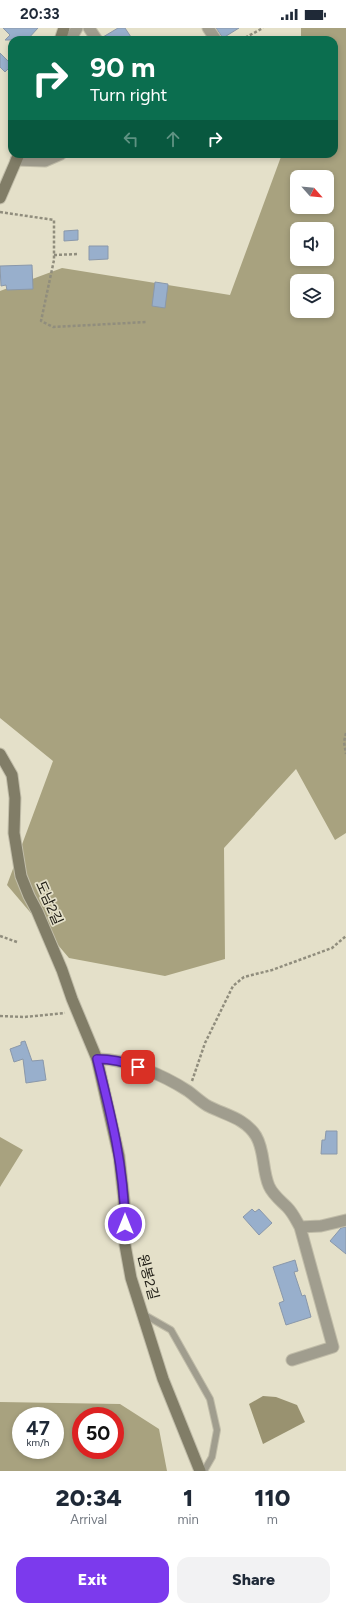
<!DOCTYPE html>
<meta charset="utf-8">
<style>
body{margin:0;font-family:Figtree,"Noto Sans KR",sans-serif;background:#f2f2f3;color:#1f2937;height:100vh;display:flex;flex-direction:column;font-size:15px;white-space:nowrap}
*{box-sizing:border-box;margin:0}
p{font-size:13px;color:#747a83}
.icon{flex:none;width:22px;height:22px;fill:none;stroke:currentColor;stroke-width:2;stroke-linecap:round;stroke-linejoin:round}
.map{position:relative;height:1443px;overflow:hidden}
.sheet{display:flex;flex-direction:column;background:#fff;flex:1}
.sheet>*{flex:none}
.guide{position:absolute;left:8px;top:8px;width:330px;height:122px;border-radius:12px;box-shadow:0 2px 6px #0003;background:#0b6e4f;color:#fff;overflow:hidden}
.needle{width:26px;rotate:117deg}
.controls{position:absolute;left:290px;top:142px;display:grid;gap:8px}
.controls a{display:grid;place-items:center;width:44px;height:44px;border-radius:8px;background:#fff;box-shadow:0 2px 6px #0003;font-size:20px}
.speed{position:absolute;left:12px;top:1379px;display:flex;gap:8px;font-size:20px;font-weight:700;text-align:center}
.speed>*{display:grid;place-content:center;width:52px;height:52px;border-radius:50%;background:#fff;box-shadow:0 2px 6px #0003;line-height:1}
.speed small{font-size:10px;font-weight:400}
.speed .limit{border:6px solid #d22;background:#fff;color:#111}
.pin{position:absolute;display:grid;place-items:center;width:34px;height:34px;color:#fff;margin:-17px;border-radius:8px;box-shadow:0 2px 6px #0006}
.me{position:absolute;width:44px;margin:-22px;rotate:0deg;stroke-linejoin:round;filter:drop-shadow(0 0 3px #0008)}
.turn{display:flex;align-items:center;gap:14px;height:84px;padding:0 16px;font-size:18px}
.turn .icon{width:52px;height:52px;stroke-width:2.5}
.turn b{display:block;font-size:28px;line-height:34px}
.lanes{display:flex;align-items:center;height:38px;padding:0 16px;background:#0003;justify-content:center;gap:20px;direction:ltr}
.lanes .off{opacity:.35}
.eta{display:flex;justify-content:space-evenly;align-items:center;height:68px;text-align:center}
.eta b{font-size:24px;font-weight:800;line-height:28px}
.primary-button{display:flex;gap:8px;margin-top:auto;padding:8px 16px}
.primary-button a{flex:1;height:46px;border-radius:12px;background:#7c3aed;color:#fff;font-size:16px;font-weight:800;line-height:46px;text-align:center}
.primary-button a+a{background:#f2f2f3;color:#1f2937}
.status{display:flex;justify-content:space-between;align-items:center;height:28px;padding:0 20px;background:#fff;direction:ltr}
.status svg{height:11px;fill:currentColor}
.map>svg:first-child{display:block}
.forest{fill:#a8a27f;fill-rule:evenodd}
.water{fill:#999270}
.building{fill:#98afcc;stroke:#8a98aa}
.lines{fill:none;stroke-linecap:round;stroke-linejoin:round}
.service-casing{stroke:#c1bda9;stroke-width:8}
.minor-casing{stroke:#c1bda9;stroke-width:13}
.secondary-casing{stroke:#c1bda9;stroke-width:13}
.path{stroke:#908d7d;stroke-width:2.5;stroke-dasharray:3 2;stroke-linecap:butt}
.service{stroke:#a09d8e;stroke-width:6}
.minor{stroke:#a09d8e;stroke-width:11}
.secondary{stroke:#817d67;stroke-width:11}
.route-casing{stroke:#51269a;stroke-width:10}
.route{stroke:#7c3aed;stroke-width:7}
.labels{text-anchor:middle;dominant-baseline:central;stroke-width:3.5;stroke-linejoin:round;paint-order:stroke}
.street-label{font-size:14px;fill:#222018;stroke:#e4e0c9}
</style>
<div class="status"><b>20:33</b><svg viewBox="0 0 49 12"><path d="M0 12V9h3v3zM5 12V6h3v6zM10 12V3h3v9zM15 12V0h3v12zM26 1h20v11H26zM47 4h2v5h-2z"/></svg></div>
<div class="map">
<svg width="346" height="1443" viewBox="0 0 346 1443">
<rect width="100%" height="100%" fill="#e4e0c9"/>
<path class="forest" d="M 301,0 L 346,0 L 346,805 L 335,812 L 296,741 L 224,820 L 225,931 L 165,948 L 69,930 L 7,857 L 53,733 L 0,690 L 0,263 L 62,240 L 230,267 L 282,126 L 334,126 L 334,12 L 301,12 ZM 297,149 L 327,149 L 327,179 L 297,179 ZM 297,201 L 327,201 L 327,231 L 297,231 ZM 297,253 L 327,253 L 327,283 L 297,283 Z
M 0,1109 L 23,1122 L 0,1159 Z
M 0,1374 L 120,1376 L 159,1401 L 167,1443 L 0,1443 ZM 21,1388 L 55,1388 L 55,1422 L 21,1422 ZM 81,1388 L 115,1388 L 115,1422 L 81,1422 Z"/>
<path class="water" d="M 263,1368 L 276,1369 L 297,1377 L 305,1394 L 263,1416 L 249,1376 Z"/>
<path class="building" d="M 3,0 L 38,0 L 27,12 L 5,12 L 10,7 Z
M 118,0 L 125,0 L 133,12 L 104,12 L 103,9 Z
M 216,0 L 239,0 L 223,10 Z
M 0,25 L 12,37 L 5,44 L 0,39 Z
M 78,202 L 78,212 L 64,213 L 64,203 Z
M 89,218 L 108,218 L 108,231 L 89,232 Z
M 32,237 L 33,261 L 7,262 L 6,257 L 1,258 L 0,238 Z
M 155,254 L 168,256 L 165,280 L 152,278 Z
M 25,1013 L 32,1033 L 43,1032 L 46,1052 L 26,1055 L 23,1031 L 14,1034 L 10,1021 L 21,1017 L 21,1014 Z
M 326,1103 L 337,1103 L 337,1126 L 321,1126 L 322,1112 L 325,1112 Z
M 252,1181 L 255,1184 L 259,1181 L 272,1195 L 259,1207 L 243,1189 Z
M 346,1199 L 346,1226 L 330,1213 L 341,1200 Z
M 295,1232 L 298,1243 L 294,1244 L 302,1268 L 305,1267 L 311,1289 L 286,1297 L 279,1275 L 284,1273 L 273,1239 Z"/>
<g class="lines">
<g class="service-casing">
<path id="service" d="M 143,1286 L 171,1302 L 210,1371 L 217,1402 L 212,1429 L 204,1443"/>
</g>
<g class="minor-casing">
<path id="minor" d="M 89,0 L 97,12
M 208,0 L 216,12
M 70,12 L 77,0
M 16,132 L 45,133 L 61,126
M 97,1031 C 125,1030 165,1048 188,1063 C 195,1068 201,1074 208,1078 C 225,1087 245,1090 256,1108 C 265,1123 262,1142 269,1158 C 273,1167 280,1172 287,1179 C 293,1185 296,1192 300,1199 L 333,1319 L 292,1332
M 300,1199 L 321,1198 L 346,1192"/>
</g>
<g class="secondary-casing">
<path id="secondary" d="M 60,12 L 64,0
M 0,170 L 19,126
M 0,726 L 12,747 L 15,770 L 14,805 L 21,848 L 29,868 L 37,883 L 62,942 L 72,971 L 97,1031 L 119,1128 L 124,1172 L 125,1217 L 131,1250 L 163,1351 L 200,1443"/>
</g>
<path class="path" d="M 241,12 L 263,0
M 0,184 L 54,192 L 54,232 L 41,293 L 53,299 L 147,294
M 54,227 L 79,226
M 346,705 L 344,714 L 346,726
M 0,908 L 17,914
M 0,988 L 24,989 L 65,985
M 192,1053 L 205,1015 L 233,958 L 244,949 L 272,942 L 332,920 L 346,908"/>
<use href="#service" class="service"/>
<use href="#minor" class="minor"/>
<use href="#secondary" class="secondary"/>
</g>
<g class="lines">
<g class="route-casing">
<path id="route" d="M 125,1196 C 124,1138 111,1087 97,1031 C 111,1031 125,1034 138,1039"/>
</g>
<use href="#route" class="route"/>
</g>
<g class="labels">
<g class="street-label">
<text transform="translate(49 875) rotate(66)">도남2길</text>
<text transform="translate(148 1249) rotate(75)">원봉2길</text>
</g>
</g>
</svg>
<div class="controls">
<a><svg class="needle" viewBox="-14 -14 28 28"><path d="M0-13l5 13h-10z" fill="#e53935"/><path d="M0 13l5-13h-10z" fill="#747a83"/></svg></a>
<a><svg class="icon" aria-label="sound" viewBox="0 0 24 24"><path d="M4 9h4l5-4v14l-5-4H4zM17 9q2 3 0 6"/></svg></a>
<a><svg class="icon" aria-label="layers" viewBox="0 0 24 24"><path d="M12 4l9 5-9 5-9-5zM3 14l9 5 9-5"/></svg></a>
</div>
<div class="speed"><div>47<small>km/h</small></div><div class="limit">50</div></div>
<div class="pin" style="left:138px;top:1039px;background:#d93025"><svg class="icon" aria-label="arrive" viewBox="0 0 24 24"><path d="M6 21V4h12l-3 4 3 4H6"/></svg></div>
<svg class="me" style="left:125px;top:1196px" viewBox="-20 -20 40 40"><circle r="17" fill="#7c3aed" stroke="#fff" stroke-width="3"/><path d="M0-11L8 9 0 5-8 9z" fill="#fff"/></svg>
<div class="guide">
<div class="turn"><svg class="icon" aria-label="right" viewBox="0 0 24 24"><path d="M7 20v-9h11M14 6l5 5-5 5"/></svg><div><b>90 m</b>Turn right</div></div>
<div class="lanes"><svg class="icon off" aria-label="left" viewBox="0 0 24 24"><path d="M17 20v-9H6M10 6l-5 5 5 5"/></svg><svg class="icon off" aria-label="ahead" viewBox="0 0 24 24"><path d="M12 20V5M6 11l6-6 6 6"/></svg><svg class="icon" aria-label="right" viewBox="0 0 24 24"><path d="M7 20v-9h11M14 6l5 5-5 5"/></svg></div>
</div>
</div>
<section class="sheet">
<div class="eta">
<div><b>20:34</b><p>Arrival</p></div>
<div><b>1</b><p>min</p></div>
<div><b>110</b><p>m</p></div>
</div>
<div class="primary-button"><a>Exit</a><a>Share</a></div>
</section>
